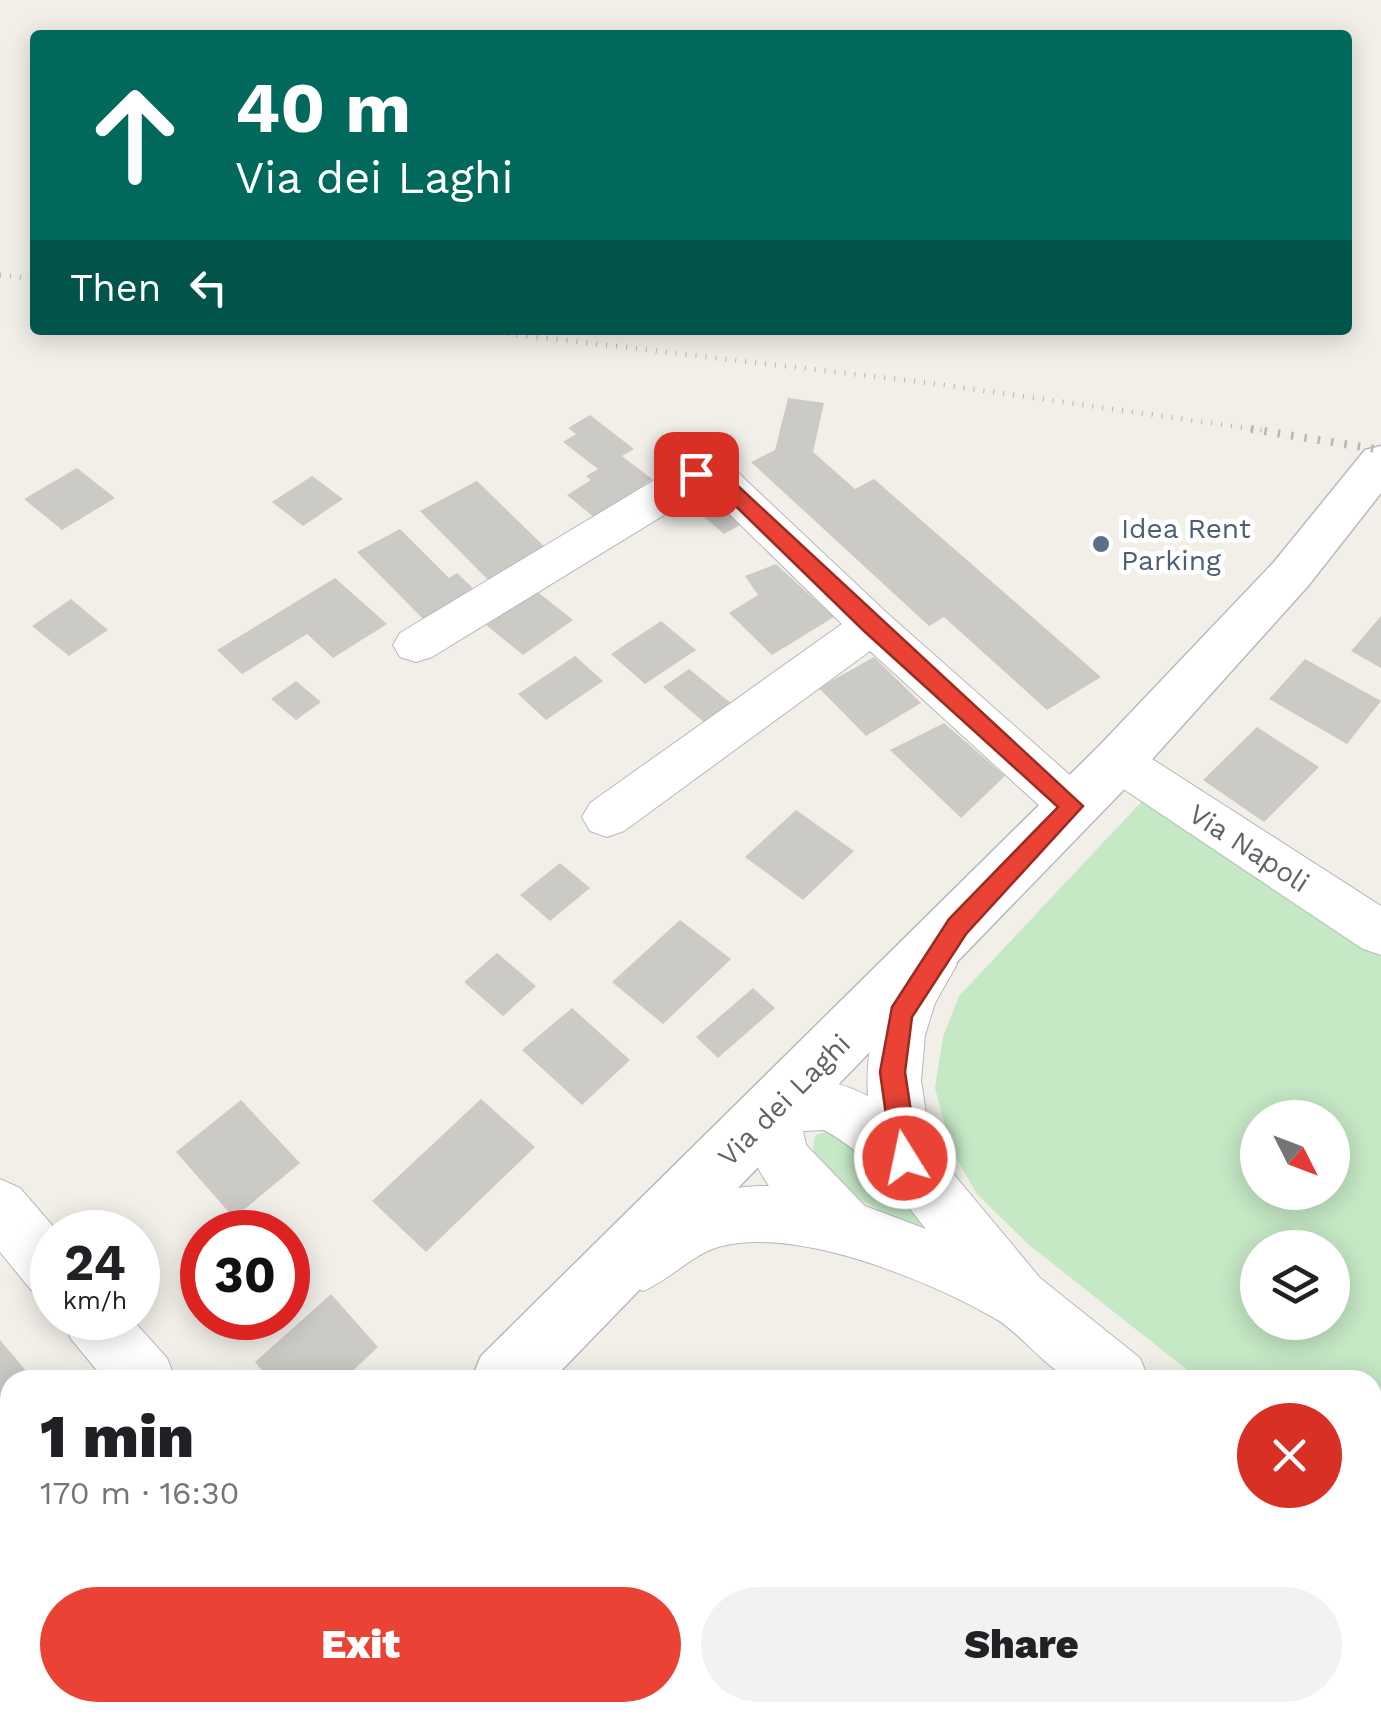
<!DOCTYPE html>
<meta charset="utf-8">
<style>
body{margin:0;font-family:"Work Sans",sans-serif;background:#f2f2f2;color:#202124;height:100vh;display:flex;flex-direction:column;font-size:38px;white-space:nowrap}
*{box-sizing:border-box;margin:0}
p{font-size:32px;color:#757577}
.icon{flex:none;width:55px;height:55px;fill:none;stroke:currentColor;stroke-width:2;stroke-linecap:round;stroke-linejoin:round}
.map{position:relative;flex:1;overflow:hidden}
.sheet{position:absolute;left:0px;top:1370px;width:1382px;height:352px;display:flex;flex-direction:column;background:#fff;border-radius:30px 30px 0 0;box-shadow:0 5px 25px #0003}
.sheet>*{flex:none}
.guide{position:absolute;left:30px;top:30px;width:1322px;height:305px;border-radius:10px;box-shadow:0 5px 25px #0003;background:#00695c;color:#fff;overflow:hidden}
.needle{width:65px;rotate:132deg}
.buttons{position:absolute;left:1240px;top:1100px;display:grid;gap:20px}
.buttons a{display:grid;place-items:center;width:110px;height:110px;border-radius:50%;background:#fff;box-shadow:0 5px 25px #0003;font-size:50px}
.speed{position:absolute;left:30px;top:1210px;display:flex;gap:20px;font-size:50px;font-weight:700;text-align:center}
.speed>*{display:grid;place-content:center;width:130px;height:130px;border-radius:50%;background:#fff;box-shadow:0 5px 25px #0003;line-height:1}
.speed small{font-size:25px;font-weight:400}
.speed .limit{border:15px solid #d22;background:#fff;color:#111}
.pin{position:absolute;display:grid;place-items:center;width:85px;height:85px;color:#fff;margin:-42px;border-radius:20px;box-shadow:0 5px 15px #0006}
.me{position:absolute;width:110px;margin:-55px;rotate:350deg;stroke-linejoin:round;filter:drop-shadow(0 0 8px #0008)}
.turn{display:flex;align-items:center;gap:35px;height:210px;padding:0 40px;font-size:45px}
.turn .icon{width:130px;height:130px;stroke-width:2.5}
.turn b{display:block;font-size:70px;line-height:85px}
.then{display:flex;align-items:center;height:95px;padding:0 40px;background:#0003;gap:20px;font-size:38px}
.round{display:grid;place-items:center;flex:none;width:105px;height:105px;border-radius:52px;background:#f2f2f2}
.overview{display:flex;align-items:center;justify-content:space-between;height:170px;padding:0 40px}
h1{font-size:60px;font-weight:800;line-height:75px}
.button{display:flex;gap:20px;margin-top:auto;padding:20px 40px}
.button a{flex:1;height:115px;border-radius:60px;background:#ea4335;color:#fff;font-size:40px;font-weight:800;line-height:115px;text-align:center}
.button a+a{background:#f2f2f2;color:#202124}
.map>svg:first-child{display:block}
.green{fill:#c5e8c5;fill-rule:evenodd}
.building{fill:#cccac5}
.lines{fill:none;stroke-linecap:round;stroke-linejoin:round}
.minor-casing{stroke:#b5b8bc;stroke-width:2}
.secondary-casing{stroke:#b6babf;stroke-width:3}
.minor{fill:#fff;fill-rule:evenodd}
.secondary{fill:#fff;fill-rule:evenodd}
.rail-far1{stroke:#b6b7b8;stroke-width:5;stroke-dasharray:1 9;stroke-linecap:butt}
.rail{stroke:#b6b7b8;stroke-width:8;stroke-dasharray:2.5 11;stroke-linecap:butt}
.route{fill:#ea4335;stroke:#982c22;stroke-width:2.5}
.service-dot{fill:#5c6f8a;stroke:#fff;stroke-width:4}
.labels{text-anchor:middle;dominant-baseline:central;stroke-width:10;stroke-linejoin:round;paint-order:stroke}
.service-label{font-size:28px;fill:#4e5e75;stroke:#fff;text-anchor:start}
.street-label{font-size:28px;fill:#5f6368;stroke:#fff}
</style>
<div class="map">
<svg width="1381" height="1722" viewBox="0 0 1381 1722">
<rect width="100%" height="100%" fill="#f1efe8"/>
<path class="green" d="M 1145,798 L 1381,950 L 1381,1524 L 1373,1517 L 1372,1380 L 1200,1380 L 1028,1244 L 977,1194 L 952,1151 L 935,1088 L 943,1037 L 959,996 ZM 1258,1118 L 1332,1118 L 1332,1192 L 1258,1192 ZM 1258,1248 L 1332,1248 L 1332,1322 L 1258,1322 Z
M 832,1130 L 858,1139 L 933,1223 L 926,1232 C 897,1218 796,1178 816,1135 Z"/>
<path class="building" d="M 788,398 L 824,403 L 813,452 L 855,489 L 874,479 L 1101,677 L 1047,710 L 944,617 L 929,626 L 751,462 L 775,450 Z
M 590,415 L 634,449 L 622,456 L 652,479 L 596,519 L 567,495 L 591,480 L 586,476 L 598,469 L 563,442 L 576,434 L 568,428 Z
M 77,468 L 115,498 L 62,530 L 24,499 Z
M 312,476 L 343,499 L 303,526 L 272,502 Z
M 477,481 L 549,551 L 491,583 L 420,511 Z
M 715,497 L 745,522 L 724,534 L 695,509 Z
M 400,529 L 449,578 L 457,573 L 478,593 L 426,622 L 357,552 Z
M 776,564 L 834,617 L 772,655 L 729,613 L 758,595 L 745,576 Z
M 335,578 L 387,624 L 333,658 L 307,634 L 242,674 L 217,650 Z
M 530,586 L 573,620 L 523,655 L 480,620 Z
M 71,599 L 108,630 L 69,656 L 32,626 Z
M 1381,616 L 1381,668 L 1351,651 Z
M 661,621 L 696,650 L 645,684 L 611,654 Z
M 575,656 L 603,681 L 546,720 L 518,694 Z
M 874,657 L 921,703 L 866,736 L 819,688 Z
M 1305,659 L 1381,701 L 1347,744 L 1269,699 Z
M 689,669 L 732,704 L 705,723 L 663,687 Z
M 296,681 L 321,702 L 296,720 L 271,699 Z
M 944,723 L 1005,776 L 961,818 L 890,750 Z
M 1257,727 L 1319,767 L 1264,822 L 1203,780 Z
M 796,810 L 854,851 L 803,900 L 745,857 Z
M 560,863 L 590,888 L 550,921 L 520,895 Z
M 680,920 L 731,959 L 663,1024 L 612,982 Z
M 497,953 L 536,986 L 503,1016 L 464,982 Z
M 753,988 L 775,1008 L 718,1058 L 696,1037 Z
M 572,1008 L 630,1060 L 582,1105 L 522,1050 Z
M 481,1099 L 535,1147 L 426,1252 L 372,1201 Z
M 241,1100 L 300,1163 L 234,1218 L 176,1152 Z
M 331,1294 L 378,1347 L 343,1380 L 270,1380 L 255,1362 Z
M 0,1340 L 34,1380 L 10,1380 L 10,1422 L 0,1431 Z"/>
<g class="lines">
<g class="minor-casing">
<path id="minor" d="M 696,460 L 732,467 L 888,614 L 1089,792 L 1096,806 L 1089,820 L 1072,826 L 1055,820 L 870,651 L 624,831 L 607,837 L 590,831 L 582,817 L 590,803 L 842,624 L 705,490 L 432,657 L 416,662 L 400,657 L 393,645 L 400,633 L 681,464 Z
M 1118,742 L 1135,748 L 1381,906 L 1381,955 L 1363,949 L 1101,774 L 1094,761 L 1101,748 Z
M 931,941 L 949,948 L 957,964 L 935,1003 L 925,1035 L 921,1080 L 931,1147 L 1040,1278 L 1140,1358 L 1149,1380 C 1125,1380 1095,1385 1073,1380 C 1053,1375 1017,1330 996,1319 C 928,1280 799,1227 722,1246 C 693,1253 670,1280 643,1291 L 622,1282 L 614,1262 C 636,1210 716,1184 769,1186 C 748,1156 741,1124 756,1090 C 797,1074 829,1076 868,1096 C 864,1040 882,994 913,948 ZM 824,1130 C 867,1153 896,1191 926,1229 L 865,1206 L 806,1145 L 803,1131 Z
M 0,1179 L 20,1188 L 58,1232 L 52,1232 L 52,1299 L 31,1290 L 0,1252 Z
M 62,1318 L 131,1318 L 167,1358 L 176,1380 L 105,1380 L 71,1339 Z
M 1372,1558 L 1381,1562 L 1381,1631 L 1372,1628 Z"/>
</g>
<g class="secondary-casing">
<path id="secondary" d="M 1381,446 L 1381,493 L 1308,586 L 1137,776 L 552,1380 L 471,1380 L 481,1356 L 1099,746 L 1274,562 L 1365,450 Z
M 128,1712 L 210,1712 L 206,1722 L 124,1722 Z"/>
</g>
<use href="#minor" class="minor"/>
<use href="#secondary" class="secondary"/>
<path class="rail-far1" d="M 0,275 L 35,279
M 477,330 L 930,383 L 1267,431"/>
<path class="rail" d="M 1251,429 L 1381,450"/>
</g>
<path class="route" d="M 696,468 L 724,473 L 1083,806 L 966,934 L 912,1017 L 905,1072 L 918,1158 L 914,1167 L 905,1171 L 896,1167 L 892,1158 L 880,1072 L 892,1007 L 949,919 L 1058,807 L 864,631 L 712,483 L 689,479 L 687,474 Z"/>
<circle class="service-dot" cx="1101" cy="544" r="10"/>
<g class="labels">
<g class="service-label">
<text x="1121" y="528">Idea Rent<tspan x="1121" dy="32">Parking</tspan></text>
</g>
<g class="street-label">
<text transform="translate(1249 848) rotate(33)">Via Napoli</text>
<text transform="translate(784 1100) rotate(-45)">Via dei Laghi</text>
</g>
</g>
</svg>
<div class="buttons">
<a><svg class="needle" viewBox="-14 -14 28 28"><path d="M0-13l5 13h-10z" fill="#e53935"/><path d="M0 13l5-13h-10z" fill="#757577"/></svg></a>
<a><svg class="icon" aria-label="layers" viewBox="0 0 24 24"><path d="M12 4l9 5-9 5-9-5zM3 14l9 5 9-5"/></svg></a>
</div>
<div class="speed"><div>24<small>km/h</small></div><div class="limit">30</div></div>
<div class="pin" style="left:696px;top:474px;background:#d93025"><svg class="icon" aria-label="arrive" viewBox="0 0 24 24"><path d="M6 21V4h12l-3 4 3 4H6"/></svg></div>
<svg class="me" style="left:905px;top:1158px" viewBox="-20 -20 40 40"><circle r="17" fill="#ea4335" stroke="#fff" stroke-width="3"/><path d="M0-11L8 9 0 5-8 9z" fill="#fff"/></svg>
<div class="guide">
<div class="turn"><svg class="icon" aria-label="ahead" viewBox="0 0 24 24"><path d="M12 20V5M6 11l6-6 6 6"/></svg><div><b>40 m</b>Via dei Laghi</div></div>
<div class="then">Then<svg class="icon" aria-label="left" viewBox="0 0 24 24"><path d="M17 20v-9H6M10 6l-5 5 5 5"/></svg></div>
</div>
<section class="sheet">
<div class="overview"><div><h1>1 min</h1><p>170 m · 16:30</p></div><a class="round" style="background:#d93025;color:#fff"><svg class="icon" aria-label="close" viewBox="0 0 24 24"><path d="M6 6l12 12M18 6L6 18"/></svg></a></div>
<div class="button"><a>Exit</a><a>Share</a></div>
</section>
</div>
